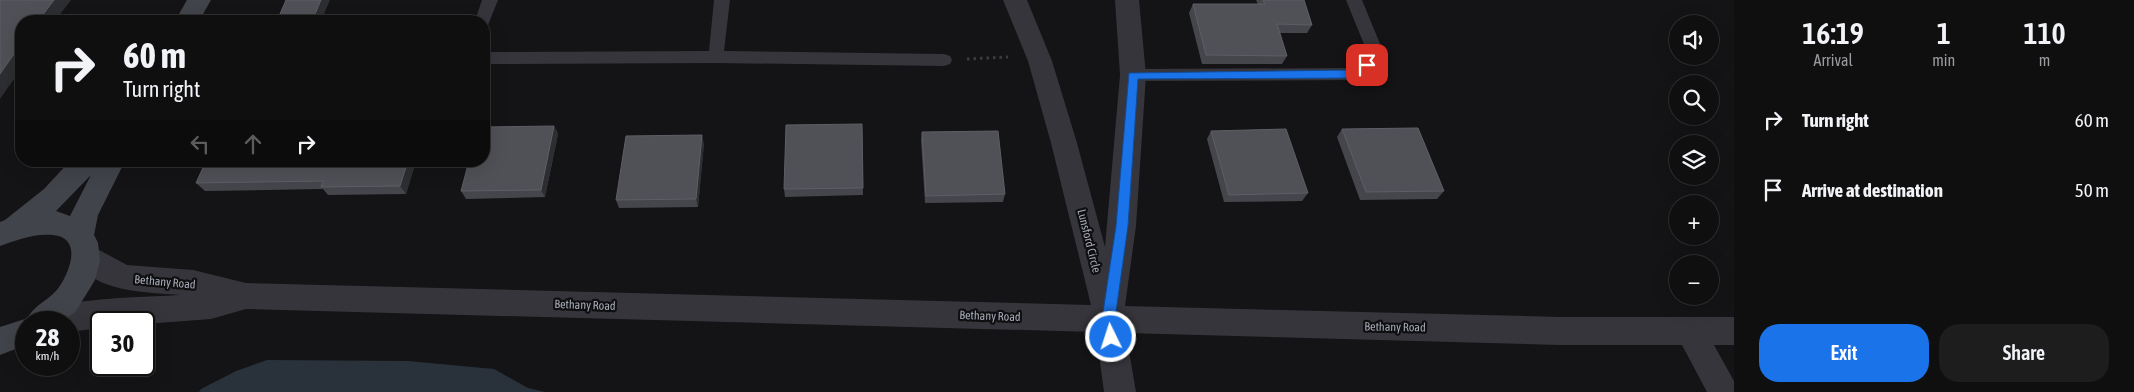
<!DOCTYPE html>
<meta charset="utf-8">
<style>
body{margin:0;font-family:"Asap Condensed",sans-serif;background:#1d1d1e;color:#f1f3f6;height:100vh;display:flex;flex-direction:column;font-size:19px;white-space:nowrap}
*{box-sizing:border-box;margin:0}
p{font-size:16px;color:#9b9c9f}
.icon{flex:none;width:28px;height:28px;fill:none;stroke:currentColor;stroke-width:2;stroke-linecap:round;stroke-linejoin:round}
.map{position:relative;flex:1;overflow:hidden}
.details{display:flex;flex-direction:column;background:#0f0f10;width:400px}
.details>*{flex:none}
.guide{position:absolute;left:15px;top:15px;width:475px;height:152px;border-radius:20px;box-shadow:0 5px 20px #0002,0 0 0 1px #2f2f30;background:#0f0f10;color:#f1f3f6;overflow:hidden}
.controls{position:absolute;left:1669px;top:15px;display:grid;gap:10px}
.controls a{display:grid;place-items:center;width:50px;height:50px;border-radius:50%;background:#0f0f10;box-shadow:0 5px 20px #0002,0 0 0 1px #2f2f30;font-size:25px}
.speed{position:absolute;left:15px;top:311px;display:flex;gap:10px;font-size:25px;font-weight:700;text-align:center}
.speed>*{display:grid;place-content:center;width:65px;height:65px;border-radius:50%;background:#0f0f10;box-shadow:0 5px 20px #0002,0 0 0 1px #2f2f30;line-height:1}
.speed small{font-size:12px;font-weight:400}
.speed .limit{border:2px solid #111;border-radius:8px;background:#fff;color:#111}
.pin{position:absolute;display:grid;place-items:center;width:42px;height:42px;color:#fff;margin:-21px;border-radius:10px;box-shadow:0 2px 8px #0006}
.me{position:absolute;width:55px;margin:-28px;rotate:356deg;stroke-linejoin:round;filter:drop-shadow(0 0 4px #0008)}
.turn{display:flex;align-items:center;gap:18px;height:105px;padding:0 25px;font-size:22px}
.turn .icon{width:65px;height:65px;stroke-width:2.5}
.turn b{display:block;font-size:35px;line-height:42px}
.lanes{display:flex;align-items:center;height:48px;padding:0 25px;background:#0003;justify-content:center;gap:25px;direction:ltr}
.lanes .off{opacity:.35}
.eta{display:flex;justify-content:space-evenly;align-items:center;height:85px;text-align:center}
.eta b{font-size:30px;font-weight:600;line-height:35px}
.action{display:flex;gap:10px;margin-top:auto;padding:10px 25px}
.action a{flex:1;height:58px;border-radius:20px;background:#1a73e8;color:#fff;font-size:20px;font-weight:600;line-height:58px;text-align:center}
.action a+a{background:#1d1d1e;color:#f1f3f6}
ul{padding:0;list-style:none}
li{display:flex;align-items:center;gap:15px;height:70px;padding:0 25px}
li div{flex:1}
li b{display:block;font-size:19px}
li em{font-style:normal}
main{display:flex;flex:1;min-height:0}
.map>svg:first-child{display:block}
.water{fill:#29323a}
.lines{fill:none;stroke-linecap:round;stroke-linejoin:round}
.path{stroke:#3b3c42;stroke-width:3;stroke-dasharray:2.5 4;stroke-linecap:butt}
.lane{fill:#35353b;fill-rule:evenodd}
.street{fill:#35353b;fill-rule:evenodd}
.secondary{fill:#42444b;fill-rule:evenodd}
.wall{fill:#45464b}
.shaded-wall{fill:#2d2e31}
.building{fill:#505157;stroke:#5d5f66}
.route{fill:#1a73e8;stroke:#114b97}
.labels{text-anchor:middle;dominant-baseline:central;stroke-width:4.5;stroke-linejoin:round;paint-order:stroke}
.street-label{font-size:12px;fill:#a5aab6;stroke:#0f0f11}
</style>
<main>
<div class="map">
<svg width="1734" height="392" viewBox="0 0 1734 392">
<rect width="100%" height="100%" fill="#141416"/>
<path class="water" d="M 267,360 L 408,361 L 494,369 L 528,388 L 545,392 L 199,392 L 201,389 L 236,371 Z"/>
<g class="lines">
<path class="path" d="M 967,59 L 1008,57"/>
<path class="lane" d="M 482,0 L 498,0 L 488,25 L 484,26 L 484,21 L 475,21 Z
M 714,0 L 730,0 L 724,51 L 944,54 L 950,56 L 952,60 L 950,64 L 944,66 L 716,63 L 484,64 L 484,52 L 709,51 Z
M 1346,0 L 1362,0 L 1385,56 L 1363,78 L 1357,80 L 1133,81 L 1127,79 L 1125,75 L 1127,71 L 1133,69 L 1353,68 L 1368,54 Z"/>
<path class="street" d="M 1003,0 L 1027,0 L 1052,61 L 1077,143 L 1105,247 L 1120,75 L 1115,0 L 1139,0 L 1146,75 L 1136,226 L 1125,306 L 1561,317 L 1734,317 L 1734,345 L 1714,345 L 1734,381 L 1734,392 L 1707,392 L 1682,345 L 1561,345 L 1126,333 L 1136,392 L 1104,392 L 1096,332 L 246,309 L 211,319 L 144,324 L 144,322 L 101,322 L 101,328 L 69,332 L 69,322 L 36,322 L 40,312 C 84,296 135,298 180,295 C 147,292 91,293 74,257 L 78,248 L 88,244 L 127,265 L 193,270 L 246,283 L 1091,305 L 1051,143 L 1028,61 Z"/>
<path class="secondary" d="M 187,0 L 211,0 L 199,21 L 175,21 Z
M 70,161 L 125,161 L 98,215 L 94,235 L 98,243 L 100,260 L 95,280 L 76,311 L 62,322 L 26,322 L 26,345 L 0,355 L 0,327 L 28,318 C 33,306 47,301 56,291 C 68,277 85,238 53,235 C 34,233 17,240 0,246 L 0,222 L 5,220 L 44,189 ZM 91,175 L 70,216 L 56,211 Z"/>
</g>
<path class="wall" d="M 1256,0 L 1304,0 L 1312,25 L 1307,33 L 1280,33 L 1287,56 L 1282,64 L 1202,64 L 1189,13 L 1193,4 L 1258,4 Z
M 862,124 L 863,195 L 785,197 L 784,189 Z
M 554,126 L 558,134 L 545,197 L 466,199 L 461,191 Z
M 1342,129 L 1444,191 L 1437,199 L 1360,200 L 1337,137 Z
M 1211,131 L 1308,193 L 1302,201 L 1224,202 L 1207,139 Z
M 922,132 L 1005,194 L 1003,202 L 925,203 L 921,140 Z
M 704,143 L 698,207 L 619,208 L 616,200 Z
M 416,161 L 406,194 L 328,195 L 323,189 L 205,191 L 196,183 Z"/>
<path class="shaded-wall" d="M 54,0 L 71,0 L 55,21 L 38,21 Z
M 321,0 L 330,0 L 321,21 L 312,21 Z
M 21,44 L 21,69 L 0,99 L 0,74 Z
M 554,126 L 558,134 L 545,197 L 541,190 Z
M 702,135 L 704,143 L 698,207 L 696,199 Z
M 408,161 L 416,161 L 406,194 L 400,186 Z"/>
<path class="building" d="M 0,0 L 54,0 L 38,21 L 21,21 L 21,44 L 0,74 Z
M 286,0 L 321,0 L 312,21 L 277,21 Z
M 1263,0 L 1304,0 L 1312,25 L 1277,24 L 1287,56 L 1206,55 L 1193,4 L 1265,4 Z
M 862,124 L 863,188 L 784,189 L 786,125 Z
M 554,126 L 541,190 L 461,191 L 469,161 L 484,161 L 484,127 Z
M 1418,128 L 1444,191 L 1366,192 L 1342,129 Z
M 1286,129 L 1308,193 L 1229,195 L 1211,131 Z
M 998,131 L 1005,194 L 926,196 L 922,132 Z
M 702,135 L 696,199 L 616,200 L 626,136 Z
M 206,161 L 408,161 L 400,186 L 321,187 L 323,181 L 196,183 Z"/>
<path class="route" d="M 1367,61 L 1370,62 L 1372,65 L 1357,78 L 1138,79 L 1128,226 L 1115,319 L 1118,337 L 1116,341 L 1111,343 L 1107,341 L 1102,319 L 1116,226 L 1129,73 L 1354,70 Z"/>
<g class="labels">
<g class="street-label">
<text transform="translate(1089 241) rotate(76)">Lunsford Circle</text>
<text transform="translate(165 282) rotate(5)">Bethany Road</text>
<text transform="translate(585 305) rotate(2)">Bethany Road</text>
<text transform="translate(990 316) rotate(2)">Bethany Road</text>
<text transform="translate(1395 327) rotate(1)">Bethany Road</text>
</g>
</g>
</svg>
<div class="controls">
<a><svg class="icon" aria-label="sound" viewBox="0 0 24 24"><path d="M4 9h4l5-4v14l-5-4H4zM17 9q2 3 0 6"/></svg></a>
<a><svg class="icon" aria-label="search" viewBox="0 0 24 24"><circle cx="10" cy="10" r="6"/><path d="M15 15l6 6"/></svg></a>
<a><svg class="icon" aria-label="layers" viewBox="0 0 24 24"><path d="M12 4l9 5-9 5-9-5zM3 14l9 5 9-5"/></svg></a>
<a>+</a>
<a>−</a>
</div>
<div class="speed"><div>28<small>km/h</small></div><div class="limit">30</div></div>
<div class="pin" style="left:1367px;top:65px;background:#d93025"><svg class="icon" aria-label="arrive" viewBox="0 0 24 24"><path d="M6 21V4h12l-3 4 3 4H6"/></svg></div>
<svg class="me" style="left:1111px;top:337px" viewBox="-20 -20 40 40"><circle r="17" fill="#1a73e8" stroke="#fff" stroke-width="3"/><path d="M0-11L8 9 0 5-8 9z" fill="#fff"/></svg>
<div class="guide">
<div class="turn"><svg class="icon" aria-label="right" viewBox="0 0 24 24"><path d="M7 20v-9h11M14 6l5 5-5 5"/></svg><div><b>60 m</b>Turn right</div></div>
<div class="lanes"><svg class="icon off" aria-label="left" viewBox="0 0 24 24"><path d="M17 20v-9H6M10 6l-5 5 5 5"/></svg><svg class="icon off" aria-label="ahead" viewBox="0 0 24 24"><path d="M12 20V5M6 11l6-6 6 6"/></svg><svg class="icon" aria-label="right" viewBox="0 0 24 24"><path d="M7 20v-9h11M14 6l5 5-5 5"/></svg></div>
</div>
</div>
<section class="details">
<div class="eta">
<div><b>16:19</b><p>Arrival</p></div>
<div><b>1</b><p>min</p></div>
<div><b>110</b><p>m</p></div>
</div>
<ul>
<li><svg class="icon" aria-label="right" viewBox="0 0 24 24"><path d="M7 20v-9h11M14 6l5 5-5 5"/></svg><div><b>Turn right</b></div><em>60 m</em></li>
<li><svg class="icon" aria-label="arrive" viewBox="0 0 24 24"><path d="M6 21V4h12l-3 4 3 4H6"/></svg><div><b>Arrive at destination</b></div><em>50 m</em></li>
</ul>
<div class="action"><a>Exit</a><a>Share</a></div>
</section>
</main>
